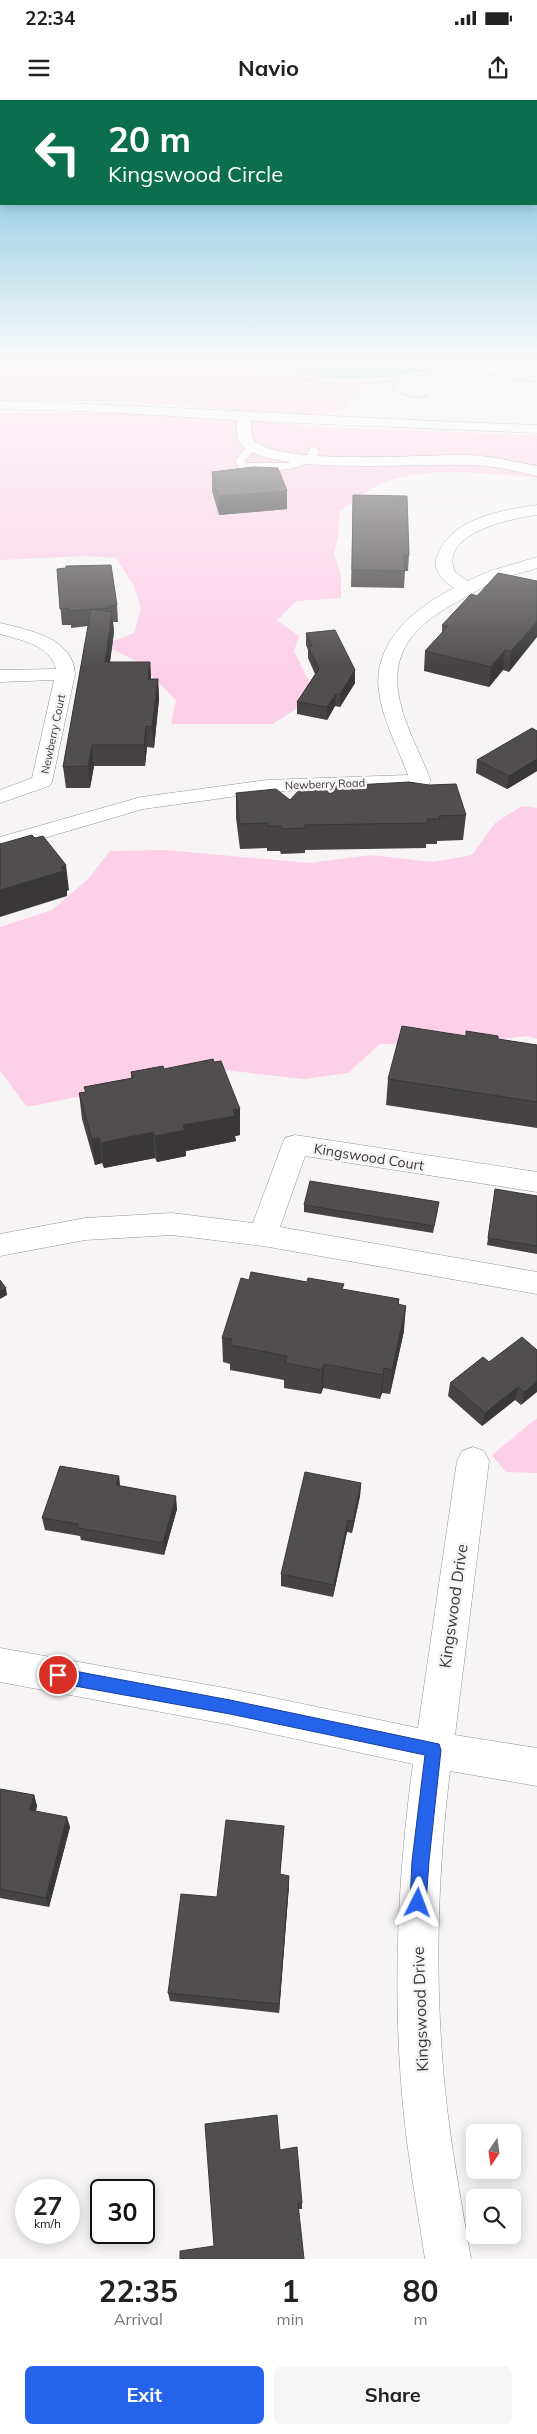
<!DOCTYPE html>
<style>
body{margin:0;font-family:Mulish,sans-serif;background:#f6f6f6;color:#222;height:100vh;display:flex;flex-direction:column;font-size:19px;white-space:nowrap}
*{box-sizing:border-box;margin:0}
p{font-size:16px;color:#767676}
.icon{flex:none;width:28px;height:28px;fill:none;stroke:currentColor;stroke-width:2;stroke-linecap:round;stroke-linejoin:round}
.map{position:relative;height:2159px;overflow:hidden}
.drawer{display:flex;flex-direction:column;background:#fff;flex:1}
.drawer>*{flex:none}
.top-card{position:absolute;left:0px;top:0px;width:538px;height:105px;box-shadow:0 2px 12px #0003;background:#0b6e4f;color:#fff;overflow:hidden}
.needle{width:32px;rotate:193deg}
.fabs{position:absolute;left:466px;top:2024px;display:grid;gap:10px}
.fabs a{display:grid;place-items:center;width:55px;height:55px;border-radius:8px;background:#fff;box-shadow:0 2px 12px #0003;font-size:25px}
.speed{position:absolute;left:15px;top:2079px;display:flex;gap:10px;font-size:25px;font-weight:700;text-align:center}
.speed>*{display:grid;place-content:center;width:65px;height:65px;border-radius:50%;background:#fff;box-shadow:0 2px 12px #0003;line-height:1}
.speed small{font-size:12px;font-weight:400}
.speed .limit{border:2px solid #111;border-radius:8px;background:#fff;color:#111}
.pin{position:absolute;display:grid;place-items:center;width:42px;height:42px;color:#fff;margin:-21px;border:2px solid #fff;border-radius:50%;box-shadow:0 1px 5px #0007}
.me{position:absolute;width:55px;margin:-28px;rotate:3deg;stroke-linejoin:round;filter:drop-shadow(0 0 4px #0008)}
.turn{display:flex;align-items:center;gap:18px;height:105px;padding:0 25px;font-size:22px}
.turn .icon{width:65px;height:65px;stroke-width:2.5}
.turn b{display:block;font-size:35px;line-height:42px}
.eta{display:flex;justify-content:space-evenly;align-items:center;height:85px;text-align:center}
.eta b{font-size:30px;font-weight:700;line-height:35px}
.action{display:flex;gap:10px;margin-top:auto;padding:10px 25px}
.action a{flex:1;height:58px;border-radius:8px;background:#2563eb;color:#fff;font-size:20px;font-weight:700;line-height:58px;text-align:center}
.action a+a{background:#f6f6f6;color:#222}
.status{display:flex;justify-content:space-between;align-items:center;height:35px;padding:0 25px;background:#fff;direction:ltr}
.status svg{height:14px;fill:currentColor}
header{display:flex;justify-content:space-between;align-items:center;height:65px;padding:0 25px;background:#fff;font-size:22px;font-weight:700}
.map>svg:first-child{display:block}
.green{fill:#fdd0e8}
.water{fill:#48c2c9;stroke:#44999e}
.lines{fill:none;stroke-linecap:round;stroke-linejoin:round}
.service-casing{stroke:#979395;stroke-width:1}
.minor-casing{stroke:#979395;stroke-width:1}
.path{stroke:#b0adae;stroke-width:2;stroke-dasharray:2 1;stroke-linecap:butt}
.service{fill:#fff;fill-rule:evenodd}
.minor{fill:#fff;fill-rule:evenodd}
.wall{fill:#464344}
.shaded-wall{fill:#393737}
.building{fill:#514e4f;stroke:#393737}
.route{fill:#2563eb;stroke:#184099}
.labels{text-anchor:middle;dominant-baseline:central;stroke-width:5;stroke-linejoin:round;paint-order:stroke}
.far-street-label{font-size:11px;fill:#3a3839;stroke:#f7f4f5}
.street-label{font-size:14px;fill:#3a3839;stroke:#f7f4f5}
.near-street-label{font-size:16px;fill:#3a3839;stroke:#f7f4f5}
</style>
<div class="status"><b>22:34</b><svg viewBox="0 0 49 12"><path d="M0 12V9h3v3zM5 12V6h3v6zM10 12V3h3v9zM15 12V0h3v12zM26 1h20v11H26zM47 4h2v5h-2z"/></svg></div>
<header><svg class="icon" aria-label="menu" viewBox="0 0 24 24"><path d="M4 6h16M4 12h16M4 18h16"/></svg>Navio<svg class="icon" aria-label="share" viewBox="0 0 24 24"><path d="M12 15V3M7 8l5-5 5 5M5 13v7h14v-7"/></svg></header>
<div class="map">
<svg width="537" height="2159" viewBox="0 0 537 2159">
<rect width="100%" height="100%" fill="#f7f4f5"/>
<path class="green" d="M 0,263 L 397,263 L 363,285 L 342,311 L 319,316 L 119,301 L 0,301 Z
M 0,313 L 138,313 L 341,328 L 537,335 L 537,378 C 488,374 433,365 385,382 C 369,388 354,401 340,411 L 338,438 L 334,453 L 341,476 L 341,498 L 297,501 L 277,520 L 299,536 L 294,551 L 310,584 L 302,605 L 273,624 L 171,624 L 176,600 L 136,561 L 103,545 L 134,533 L 141,508 L 134,486 L 116,458 L 85,456 L 0,460 Z
M 522,706 L 537,708 L 537,939 L 527,936 L 457,945 L 380,944 L 348,973 L 304,979 L 215,969 L 27,1007 L 0,971 L 0,827 L 52,810 L 88,779 L 110,751 L 165,750 L 309,763 L 371,755 L 432,762 L 472,755 L 495,723 Z
M 537,1318 L 537,1373 L 506,1372 L 492,1355 Z"/>
<path class="water" d="M 292,263 L 465,263 C 416,272 367,282 318,276 L 318,274 L 305,272 L 292,265 Z"/>
<g class="lines">
<g class="service-casing">
<path id="service" d="M 252,343 L 257,346 L 245,361 L 246,363 L 287,363 L 307,356 L 310,348 L 314,347 L 319,350 L 316,360 C 293,371 264,374 239,368 L 235,361 L 248,344 Z"/>
</g>
<g class="minor-casing">
<path id="minor" d="M 0,301 C 179,306 358,319 537,325 L 537,333 L 251,321 C 251,328 250,338 256,342 C 291,366 422,354 469,355 C 492,356 515,362 537,366 L 537,376 C 515,371 492,365 469,365 C 419,363 283,375 245,348 C 236,342 236,330 237,320 L 104,312 L 0,309 Z
M 537,405 L 537,415 C 513,418 438,433 455,472 L 467,481 L 490,471 L 537,457 L 537,468 C 525,473 512,474 500,479 C 490,483 482,488 473,493 C 433,515 391,537 398,591 C 402,622 420,652 431,681 L 428,685 L 267,692 L 143,709 L 0,751 L 0,737 L 141,697 L 267,680 L 408,675 C 398,648 383,621 379,592 C 372,543 414,508 454,488 C 443,481 432,470 437,456 C 451,418 502,410 537,405 Z
M 0,523 C 28,530 74,538 75,574 L 52,682 L 49,686 L 0,703 L 0,690 L 32,678 L 54,580 L 0,582 L 0,570 L 56,569 C 50,545 21,540 0,534 Z
M 295,1035 L 537,1072 L 537,1092 L 305,1056 L 280,1127 L 537,1172 L 537,1194 L 263,1146 L 172,1135 L 85,1140 L 0,1156 L 0,1134 L 85,1118 L 172,1113 L 253,1123 L 282,1045 L 285,1038 Z
M 473,1347 L 484,1351 L 489,1361 L 455,1635 L 537,1648 L 537,1686 L 450,1671 C 436,1786 434,1902 448,2016 C 454,2064 463,2112 471,2159 L 425,2159 C 418,2112 409,2064 404,2016 C 392,1899 397,1781 413,1664 L 231,1625 L 0,1582 L 0,1548 L 231,1589 L 418,1628 L 457,1361 L 462,1351 Z"/>
</g>
<path class="path" d="M 256,263 L 258,268 L 275,277 L 312,281
M 278,263 C 320,305 417,274 468,267 C 481,265 494,266 507,265
M 499,265 L 494,276 L 524,281
M 454,271 L 494,276
M 520,273 L 524,274 L 524,281 L 537,281
M 524,274 L 537,273
M 395,281 L 392,288 C 403,296 414,299 427,296 L 428,293"/>
<use href="#service" class="service"/>
<use href="#minor" class="minor"/>
</g>
<path class="wall" d="M 212,372 L 287,391 L 287,409 L 219,415 L 212,391 Z
M 353,395 L 409,455 L 408,471 L 405,471 L 404,488 L 351,487 Z
M 57,469 L 117,505 L 118,522 L 113,522 L 114,532 L 110,562 L 150,562 L 151,579 L 158,579 L 159,599 L 154,648 L 147,647 L 145,666 L 94,666 L 90,688 L 66,688 L 63,667 L 88,526 L 71,528 L 71,525 L 62,525 Z
M 537,481 L 509,572 L 503,570 L 489,587 L 424,571 L 425,551 L 442,533 L 442,525 L 477,496 Z
M 306,533 L 355,570 L 355,583 L 340,607 L 335,606 L 327,620 L 297,614 L 297,602 L 315,574 L 308,558 L 308,550 L 306,545 Z
M 537,631 L 537,671 L 507,689 L 476,673 L 477,660 Z
M 236,693 L 290,700 L 466,715 L 463,740 L 437,741 L 437,744 L 426,744 L 426,748 L 305,750 L 305,753 L 281,754 L 280,751 L 267,751 L 267,748 L 240,749 L 236,718 Z
M 466,936 L 498,939 L 537,945 L 537,1028 L 386,1005 L 388,979 Z
M 164,969 L 240,1009 L 240,1035 L 235,1036 L 236,1041 L 186,1051 L 186,1056 L 157,1062 L 155,1058 L 104,1068 L 102,1063 L 95,1065 L 82,1019 L 79,993 L 85,992 L 84,987 L 131,978 L 131,972 Z
M 495,1089 L 537,1096 L 537,1154 L 487,1145 Z
M 304,1105 L 438,1109 L 433,1133 L 304,1112 Z
M 249,1180 L 399,1199 L 399,1204 L 404,1231 L 390,1294 L 382,1293 L 380,1299 L 323,1288 L 321,1294 L 284,1288 L 284,1280 L 230,1270 L 230,1264 L 223,1262 L 222,1238 Z
M 537,1250 L 521,1305 L 515,1300 L 482,1326 L 448,1296 L 450,1283 L 489,1262 Z
M 119,1376 L 120,1386 L 177,1409 L 164,1455 L 81,1440 L 80,1436 L 45,1430 L 42,1418 Z
M 361,1383 L 360,1396 L 352,1433 L 347,1432 L 333,1497 L 281,1486 L 281,1474 Z
M 0,1689 L 34,1695 L 37,1706 L 36,1711 L 70,1727 L 49,1807 L 0,1798 Z
M 284,1726 L 280,1774 L 289,1785 L 279,1913 L 170,1901 L 168,1893 L 217,1797 Z
M 280,2050 L 302,2103 L 302,2109 L 299,2109 L 214,2146 Z"/>
<path class="shaded-wall" d="M 287,391 L 287,409 L 219,415 L 219,396 Z
M 112,512 L 114,532 L 107,582 L 105,562 Z
M 537,521 L 537,537 L 509,572 L 511,551 Z
M 505,550 L 503,570 L 489,587 L 491,567 Z
M 150,562 L 151,582 L 148,579 Z
M 355,570 L 355,583 L 340,607 L 340,594 Z
M 158,579 L 159,599 L 154,648 L 152,627 Z
M 336,594 L 335,606 L 327,620 L 327,607 Z
M 146,626 L 147,647 L 145,666 L 144,645 Z
M 92,645 L 94,666 L 90,688 L 88,666 Z
M 537,659 L 537,671 L 507,689 L 509,676 Z
M 66,765 L 69,790 L 67,791 L 67,796 L 0,817 L 0,790 Z
M 240,1009 L 240,1035 L 235,1036 L 236,1041 L 186,1051 L 186,1056 L 157,1062 L 155,1036 L 183,1025 L 233,1010 Z
M 153,1032 L 155,1058 L 104,1068 L 101,1043 Z
M 99,1038 L 102,1063 L 95,1065 L 92,1039 Z
M 6,1188 L 7,1195 L 0,1199 L 0,1191 Z
M 406,1206 L 404,1231 L 390,1294 L 392,1270 Z
M 324,1264 L 323,1288 L 321,1294 L 322,1270 Z
M 384,1268 L 382,1293 L 380,1299 L 383,1275 Z
M 537,1281 L 537,1292 L 521,1305 L 524,1292 Z
M 518,1287 L 515,1300 L 482,1326 L 485,1313 Z
M 119,1376 L 120,1389 L 116,1385 Z
M 361,1383 L 360,1396 L 352,1433 L 353,1421 Z
M 176,1396 L 177,1409 L 164,1455 L 163,1443 Z
M 348,1420 L 347,1432 L 333,1497 L 334,1485 Z
M 34,1695 L 37,1706 L 33,1720 L 30,1710 Z
M 67,1717 L 70,1727 L 49,1807 L 46,1798 Z
M 289,1776 L 289,1785 L 279,1913 L 279,1904 Z"/>
<path class="building" d="M 253,367 L 278,368 L 287,391 L 219,396 L 212,372 Z
M 353,395 L 407,396 L 409,455 L 404,455 L 405,471 L 352,470 Z
M 111,465 L 117,505 L 109,506 L 109,508 L 69,511 L 69,508 L 60,509 L 57,469 L 66,468 L 66,466 Z
M 498,473 L 537,481 L 537,521 L 511,551 L 505,550 L 491,567 L 425,551 L 448,526 L 442,525 L 471,494 L 477,496 Z
M 91,509 L 112,512 L 105,562 L 150,562 L 148,579 L 158,579 L 152,627 L 146,626 L 144,645 L 92,645 L 88,666 L 63,667 Z
M 335,530 L 355,570 L 340,594 L 336,594 L 327,607 L 297,602 L 319,569 L 308,546 L 312,546 L 306,533 Z
M 532,628 L 537,631 L 537,659 L 509,676 L 477,660 Z
M 409,682 L 429,685 L 456,684 L 466,715 L 439,716 L 440,719 L 427,719 L 428,723 L 305,725 L 306,728 L 281,729 L 281,726 L 267,726 L 268,723 L 240,724 L 236,693 L 276,689 L 290,700 L 301,688 Z
M 32,735 L 35,738 L 43,736 L 66,765 L 61,767 L 64,771 L 0,790 L 0,744 Z
M 402,926 L 466,936 L 466,931 L 498,936 L 498,939 L 537,945 L 537,1002 L 388,979 Z
M 213,959 L 214,962 L 221,961 L 240,1009 L 233,1010 L 235,1016 L 183,1025 L 185,1030 L 155,1036 L 153,1032 L 101,1043 L 99,1038 L 92,1039 L 79,993 L 86,992 L 84,987 L 133,978 L 131,972 L 163,966 L 164,969 Z
M 310,1081 L 439,1102 L 434,1126 L 304,1105 Z
M 495,1089 L 537,1096 L 537,1146 L 488,1138 Z
M 251,1172 L 307,1182 L 308,1178 L 344,1184 L 342,1189 L 399,1199 L 398,1204 L 406,1206 L 392,1270 L 384,1268 L 383,1275 L 324,1264 L 322,1270 L 285,1263 L 287,1256 L 230,1245 L 232,1239 L 222,1238 L 241,1178 L 249,1180 Z
M 0,1180 L 6,1188 L 0,1191 Z
M 522,1237 L 537,1250 L 537,1281 L 524,1292 L 518,1287 L 485,1313 L 450,1283 L 483,1257 L 489,1262 Z
M 60,1366 L 119,1376 L 116,1385 L 176,1396 L 163,1443 L 78,1428 L 78,1424 L 42,1418 Z
M 305,1372 L 361,1383 L 353,1421 L 348,1420 L 334,1485 L 281,1474 Z
M 0,1689 L 34,1695 L 30,1710 L 67,1717 L 46,1798 L 0,1789 Z
M 226,1720 L 284,1726 L 280,1774 L 289,1776 L 279,1904 L 168,1893 L 181,1794 L 217,1797 Z
M 277,2015 L 280,2050 L 297,2047 L 302,2103 L 298,2104 L 304,2159 L 180,2159 L 180,2151 L 214,2146 L 205,2024 Z"/>
<linearGradient id="sky" x2="0" y2="1"><stop stop-color="#68badc"/><stop offset="0.46" stop-color="#fbfafa"/><stop offset="1" stop-color="#fbfafa" stop-opacity="0"/></linearGradient>
<rect width="537" height="566" fill="url(#sky)"/>
<path class="route" d="M 58,1568 L 230,1600 L 439,1644 L 441,1650 L 429,1761 L 426,1803 L 424,1809 L 418,1811 L 412,1809 L 410,1803 L 412,1761 L 425,1655 L 230,1614 L 58,1583 L 52,1580 L 50,1575 L 52,1570 Z"/>
<g class="labels">
<g class="far-street-label">
<text transform="translate(53 634) rotate(-78)">Newberry Court</text>
<text transform="translate(325 684) rotate(-2)">Newberry Road</text>
</g>
<g class="street-label">
<text transform="translate(369 1057) rotate(9)">Kingswood Court</text>
</g>
<g class="near-street-label">
<text transform="translate(453 1506) rotate(-82)">Kingswood Drive</text>
<text transform="translate(420 1909) rotate(-92)">Kingswood Drive</text>
</g>
</g>
</svg>
<div class="fabs">
<a><svg class="needle" viewBox="-14 -14 28 28"><path d="M0-13l5 13h-10z" fill="#e53935"/><path d="M0 13l5-13h-10z" fill="#767676"/></svg></a>
<a><svg class="icon" aria-label="search" viewBox="0 0 24 24"><circle cx="10" cy="10" r="6"/><path d="M15 15l6 6"/></svg></a>
</div>
<div class="speed"><div>27<small>km/h</small></div><div class="limit">30</div></div>
<div class="pin" style="left:58px;top:1575px;background:#d93025"><svg class="icon" aria-label="arrive" viewBox="0 0 24 24"><path d="M6 21V4h12l-3 4 3 4H6"/></svg></div>
<svg class="me" style="left:418px;top:1803px" viewBox="-20 -20 40 40"><path d="M0-17L14 15 0 8-14 15z" fill="#2563eb" stroke="#fff" stroke-width="4"/></svg>
<div class="top-card">
<div class="turn"><svg class="icon" aria-label="left" viewBox="0 0 24 24"><path d="M17 20v-9H6M10 6l-5 5 5 5"/></svg><div><b>20 m</b>Kingswood Circle</div></div>
</div>
</div>
<section class="drawer">
<div class="eta">
<div><b>22:35</b><p>Arrival</p></div>
<div><b>1</b><p>min</p></div>
<div><b>80</b><p>m</p></div>
</div>
<div class="action"><a>Exit</a><a>Share</a></div>
</section>
